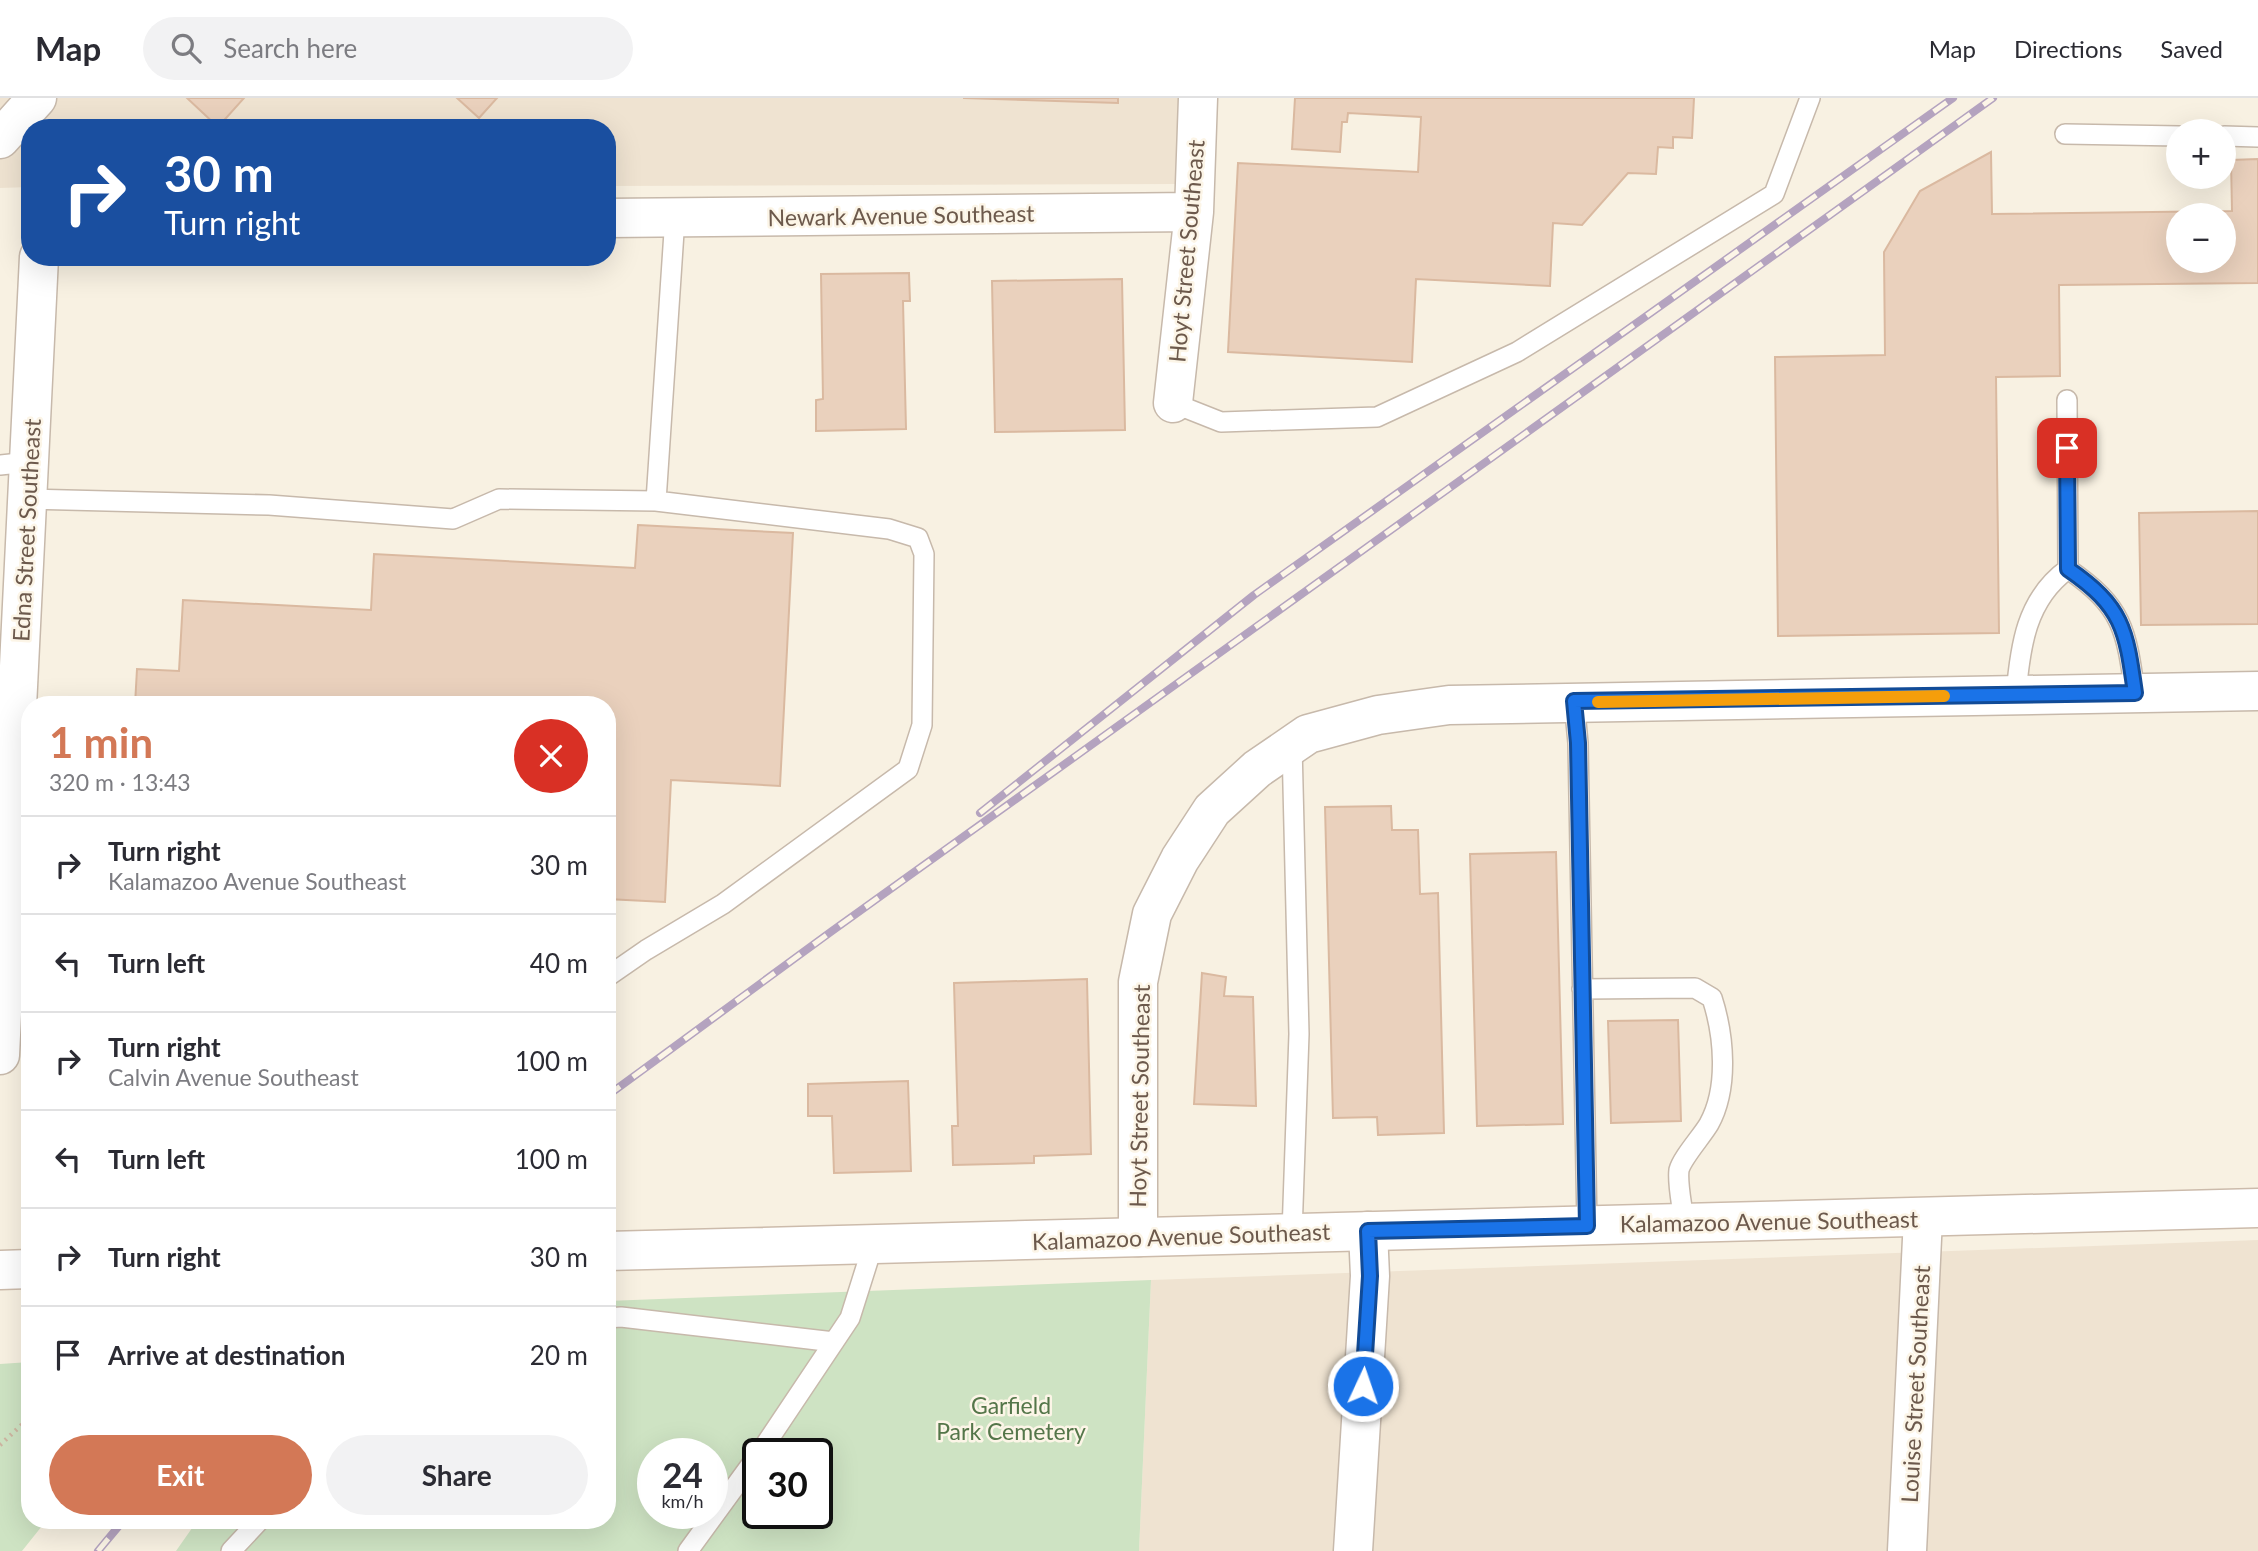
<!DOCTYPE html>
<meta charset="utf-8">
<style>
body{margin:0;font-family:Lato,sans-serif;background:#f2f2f3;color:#2b2b33;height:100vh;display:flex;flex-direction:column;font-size:26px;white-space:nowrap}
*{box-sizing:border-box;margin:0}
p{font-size:23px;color:#7c7c81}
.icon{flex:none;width:38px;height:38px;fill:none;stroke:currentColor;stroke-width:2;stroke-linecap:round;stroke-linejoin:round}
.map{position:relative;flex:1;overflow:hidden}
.sheet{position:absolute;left:21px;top:598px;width:595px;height:833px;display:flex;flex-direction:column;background:#fff;border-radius:28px;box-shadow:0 7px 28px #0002}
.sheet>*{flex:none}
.top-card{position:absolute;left:21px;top:21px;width:595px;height:147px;border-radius:28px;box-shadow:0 7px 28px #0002;background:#1a4fa0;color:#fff;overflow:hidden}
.buttons{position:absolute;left:2166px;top:21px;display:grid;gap:14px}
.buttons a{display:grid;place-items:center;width:70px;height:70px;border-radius:50%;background:#fff;box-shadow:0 7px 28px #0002;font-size:35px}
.speed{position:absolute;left:637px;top:1340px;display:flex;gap:14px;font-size:35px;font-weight:700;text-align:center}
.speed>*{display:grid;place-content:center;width:91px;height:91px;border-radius:50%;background:#fff;box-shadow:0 7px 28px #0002;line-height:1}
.speed small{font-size:18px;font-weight:400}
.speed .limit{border:4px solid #111;border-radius:10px;background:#fff;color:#111}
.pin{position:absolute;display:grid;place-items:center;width:60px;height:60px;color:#fff;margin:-30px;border-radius:14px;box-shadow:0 4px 10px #0006}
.me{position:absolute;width:77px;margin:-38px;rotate:3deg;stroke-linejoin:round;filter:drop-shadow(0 0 5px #0008)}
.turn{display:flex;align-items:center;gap:24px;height:147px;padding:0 28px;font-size:32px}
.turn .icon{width:91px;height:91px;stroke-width:2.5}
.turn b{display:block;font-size:49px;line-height:60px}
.round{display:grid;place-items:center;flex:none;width:74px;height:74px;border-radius:37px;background:#f2f2f3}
.overview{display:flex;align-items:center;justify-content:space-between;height:119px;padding:0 28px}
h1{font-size:42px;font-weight:700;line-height:52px;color:#d37856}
.action{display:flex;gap:14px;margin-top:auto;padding:14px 28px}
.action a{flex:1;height:80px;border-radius:42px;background:#d37856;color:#fff;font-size:28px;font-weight:700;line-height:80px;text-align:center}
.action a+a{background:#f2f2f3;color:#2b2b33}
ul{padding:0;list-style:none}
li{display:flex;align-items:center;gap:21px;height:98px;padding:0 28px;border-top:2px solid #e1e1e2}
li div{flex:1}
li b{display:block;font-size:26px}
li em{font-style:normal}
header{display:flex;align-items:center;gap:42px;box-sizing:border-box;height:98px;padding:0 35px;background:#fff;border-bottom:2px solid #e1e1e2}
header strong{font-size:33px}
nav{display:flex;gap:38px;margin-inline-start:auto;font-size:24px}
.search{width:490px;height:63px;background:#f2f2f3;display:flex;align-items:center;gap:18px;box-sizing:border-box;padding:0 24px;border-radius:38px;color:#7c7c81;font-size:26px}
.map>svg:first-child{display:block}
.residential{fill:#efe3d1}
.green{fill:#cee3c3;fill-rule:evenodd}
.building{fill:#ead1bd;stroke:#dab9a0;stroke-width:2;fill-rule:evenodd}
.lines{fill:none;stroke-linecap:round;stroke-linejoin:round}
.lane-casing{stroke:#c7b9ab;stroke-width:22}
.street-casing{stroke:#c7b9ab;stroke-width:41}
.secondary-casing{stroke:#ccbbab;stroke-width:41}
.path{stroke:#ceb5a1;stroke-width:4.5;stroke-dasharray:2 5;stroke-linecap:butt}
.lane{stroke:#fff;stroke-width:19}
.street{stroke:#fff;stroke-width:38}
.secondary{stroke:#fff;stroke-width:38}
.rail-casing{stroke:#b4a3bf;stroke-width:8}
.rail{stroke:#fcf5e7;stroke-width:5;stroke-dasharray:16;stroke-linecap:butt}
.route-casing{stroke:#114b97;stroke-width:18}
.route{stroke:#1a73e8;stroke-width:12}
.slow{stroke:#f59e0b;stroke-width:12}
.labels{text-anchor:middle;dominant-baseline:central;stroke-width:5;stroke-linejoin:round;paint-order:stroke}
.street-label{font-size:23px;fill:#6c594c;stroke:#fcf5e7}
.park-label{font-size:23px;fill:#547649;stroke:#fcf5e7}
</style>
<header>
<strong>Map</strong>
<div class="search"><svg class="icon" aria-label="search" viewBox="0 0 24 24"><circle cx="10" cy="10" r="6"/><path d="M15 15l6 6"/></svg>Search here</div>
<nav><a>Map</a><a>Directions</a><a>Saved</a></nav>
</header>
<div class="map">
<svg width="2258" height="1453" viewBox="0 0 2258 1453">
<rect width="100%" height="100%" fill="#f8f1e2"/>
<path class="residential" d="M 0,0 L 1179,0 L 1175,86 L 607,88 L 607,30 L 30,30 L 30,89 L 0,90 Z
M 2258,1142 L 2258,1453 L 1139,1453 L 1151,1182 Z"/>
<path class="green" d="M 1151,1182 L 1139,1453 L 176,1453 L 197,1423 L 607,1423 L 607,1203 ZM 653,1356 L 712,1356 L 712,1416 L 653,1416 ZM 758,1356 L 817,1356 L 817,1416 L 758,1416 Z
M 30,1264 L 30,1423 L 46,1423 L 22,1453 L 0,1453 L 0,1266 Z"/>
<path class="building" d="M 187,0 L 244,0 L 218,29 Z
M 457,0 L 497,0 L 479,20 Z
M 963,0 L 1118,0 L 1118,5 Z
M 1295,0 L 1694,0 L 1692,40 L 1673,39 L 1673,50 L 1658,49 L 1656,76 L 1628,75 L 1582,127 L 1553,125 L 1550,188 L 1416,181 L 1412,264 L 1228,254 L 1238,65 L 1418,74 L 1421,19 L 1348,15 L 1347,24 L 1342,24 L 1340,54 L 1292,51 Z
M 1991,54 L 1992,116 L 2232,113 L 2231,62 L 2258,61 L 2258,185 L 2059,187 L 2060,278 L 1996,279 L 1999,535 L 1778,538 L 1775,259 L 1885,257 L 1884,154 L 1920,93 ZM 2179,117 L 2224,117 L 2224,163 L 2179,163 Z
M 909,175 L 910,203 L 903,203 L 906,331 L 816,333 L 816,302 L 823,301 L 821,176 Z
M 1122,181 L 1125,332 L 995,334 L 992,183 Z
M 2258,413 L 2258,526 L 2141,527 L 2139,415 Z
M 638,427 L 793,435 L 780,688 L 671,682 L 665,804 L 607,801 L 607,607 L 135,607 L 137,571 L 179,573 L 183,502 L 371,512 L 374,456 L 635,470 Z
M 1391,708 L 1392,732 L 1418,732 L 1420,796 L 1438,795 L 1444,1035 L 1378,1037 L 1377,1019 L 1333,1020 L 1325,709 Z
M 1556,754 L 1563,1026 L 1477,1028 L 1470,756 Z
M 1202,875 L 1226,879 L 1224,898 L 1253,899 L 1256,1008 L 1194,1006 Z
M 1087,881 L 1091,1056 L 1034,1058 L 1034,1065 L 953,1067 L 952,1028 L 958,1028 L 954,885 Z
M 1678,922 L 1681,1023 L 1611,1025 L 1608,923 Z
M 908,983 L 911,1073 L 834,1075 L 832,1018 L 808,1018 L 808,986 Z"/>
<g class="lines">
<g class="lane-casing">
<path id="lane" d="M 2065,36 L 2179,38
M 2224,38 L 2258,39
M 2067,302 L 2068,471
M 1173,305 L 1221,324 L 1377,319 L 1517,254 L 1774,96 L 1810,0
M 0,367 L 29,364
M 27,401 L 269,407 L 453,421 L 499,401 L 656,403 L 889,431 L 918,440 L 924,456 L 922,627 L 908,671 L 723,806 L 646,852 L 607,879
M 656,403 L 675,119
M 2016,597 C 2020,549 2026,501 2068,471 C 2123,509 2126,531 2135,595
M 1574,603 L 1578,645 L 1587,1128
M 1292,647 L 1299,936 L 1292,1135
M 5,864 L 30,864
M 1582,891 L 1695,890 L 1712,900 C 1724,937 1729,990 1709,1026 C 1702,1038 1682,1060 1679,1072 C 1677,1087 1683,1110 1684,1126
M 607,1220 L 621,1219 L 834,1244
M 759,1356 L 850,1220 L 873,1147
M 231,1453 L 259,1423
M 688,1453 L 758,1357"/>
</g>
<g class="street-casing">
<path id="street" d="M 0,41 L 37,0
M 607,120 L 1194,114
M 1173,305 L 1194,114 L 1198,0
M 0,957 L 39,159
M 1138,1139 L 1138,884 L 1152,816 L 1180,761 L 1212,712 L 1257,671 L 1308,636 L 1378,617 L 1449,607 L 2258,593
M 1353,1453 L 1370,1178 L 1368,1133
M 1907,1453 L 1923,1120"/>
</g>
<g class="secondary-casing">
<path id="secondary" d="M 607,1153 L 2258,1110
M 0,1172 L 30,1171"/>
</g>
<path class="path" d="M 0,1347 L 30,1319"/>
<use href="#lane" class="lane"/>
<use href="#street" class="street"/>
<use href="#secondary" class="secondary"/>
<g class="rail-casing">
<path id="rail" d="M 980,715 L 1254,497 L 1953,0
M 607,998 L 832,833 L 1993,0
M 98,1453 L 123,1423"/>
</g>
<use href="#rail" class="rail"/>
</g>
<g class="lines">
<g class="route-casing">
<path id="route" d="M 1363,1288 L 1370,1178 L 1368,1133 L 1587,1128 L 1578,645 L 1574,603 L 2135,595 C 2126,531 2123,509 2068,471 L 2067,350"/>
</g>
<use href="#route" class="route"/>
<path class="slow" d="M 1598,604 L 1944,598"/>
</g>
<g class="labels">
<g class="street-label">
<text transform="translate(901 117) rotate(-1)">Newark Avenue Southeast</text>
<text transform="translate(1186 153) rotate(-85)">Hoyt Street Southeast</text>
<text transform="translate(26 432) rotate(-87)">Edna Street Southeast</text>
<text transform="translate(1139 998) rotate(-89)">Hoyt Street Southeast</text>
<text transform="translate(1769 1123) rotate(-1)">Kalamazoo Avenue Southeast</text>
<text transform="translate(1181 1138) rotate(-2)">Kalamazoo Avenue Southeast</text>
<text transform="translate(1915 1286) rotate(-87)">Louise Street Southeast</text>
</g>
<g class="park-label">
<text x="1011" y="1307">Garfield<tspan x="1011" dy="26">Park Cemetery</tspan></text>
</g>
</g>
</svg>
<div class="buttons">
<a>+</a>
<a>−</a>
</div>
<div class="speed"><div>24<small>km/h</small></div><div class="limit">30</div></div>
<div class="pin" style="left:2067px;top:350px;background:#d93025"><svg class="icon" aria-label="arrive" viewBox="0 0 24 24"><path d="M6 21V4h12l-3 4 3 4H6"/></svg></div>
<svg class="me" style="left:1363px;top:1288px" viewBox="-20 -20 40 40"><circle r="17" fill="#1a73e8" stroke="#fff" stroke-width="3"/><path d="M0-11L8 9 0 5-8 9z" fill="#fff"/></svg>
<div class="top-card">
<div class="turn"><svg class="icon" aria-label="right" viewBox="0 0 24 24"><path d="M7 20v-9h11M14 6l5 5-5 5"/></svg><div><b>30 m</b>Turn right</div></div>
</div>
<section class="sheet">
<div class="overview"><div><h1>1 min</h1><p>320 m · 13:43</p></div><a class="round" style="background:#d93025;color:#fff"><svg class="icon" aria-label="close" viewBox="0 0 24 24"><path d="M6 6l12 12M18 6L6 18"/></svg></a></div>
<ul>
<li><svg class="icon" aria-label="right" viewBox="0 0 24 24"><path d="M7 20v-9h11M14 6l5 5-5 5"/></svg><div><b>Turn right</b><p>Kalamazoo Avenue Southeast</p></div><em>30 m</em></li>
<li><svg class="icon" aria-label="left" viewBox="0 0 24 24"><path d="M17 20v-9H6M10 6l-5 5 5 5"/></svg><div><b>Turn left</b></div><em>40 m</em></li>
<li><svg class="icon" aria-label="right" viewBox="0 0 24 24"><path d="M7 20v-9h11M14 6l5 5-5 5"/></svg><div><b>Turn right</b><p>Calvin Avenue Southeast</p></div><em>100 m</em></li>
<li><svg class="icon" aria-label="left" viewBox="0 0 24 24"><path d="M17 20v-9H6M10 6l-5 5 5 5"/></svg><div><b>Turn left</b></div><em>100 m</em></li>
<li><svg class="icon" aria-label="right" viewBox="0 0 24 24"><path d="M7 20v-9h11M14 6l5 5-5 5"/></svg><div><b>Turn right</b></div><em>30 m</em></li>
<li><svg class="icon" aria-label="arrive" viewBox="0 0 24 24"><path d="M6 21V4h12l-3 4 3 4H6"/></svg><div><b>Arrive at destination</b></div><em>20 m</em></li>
</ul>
<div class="action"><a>Exit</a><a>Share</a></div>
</section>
</div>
